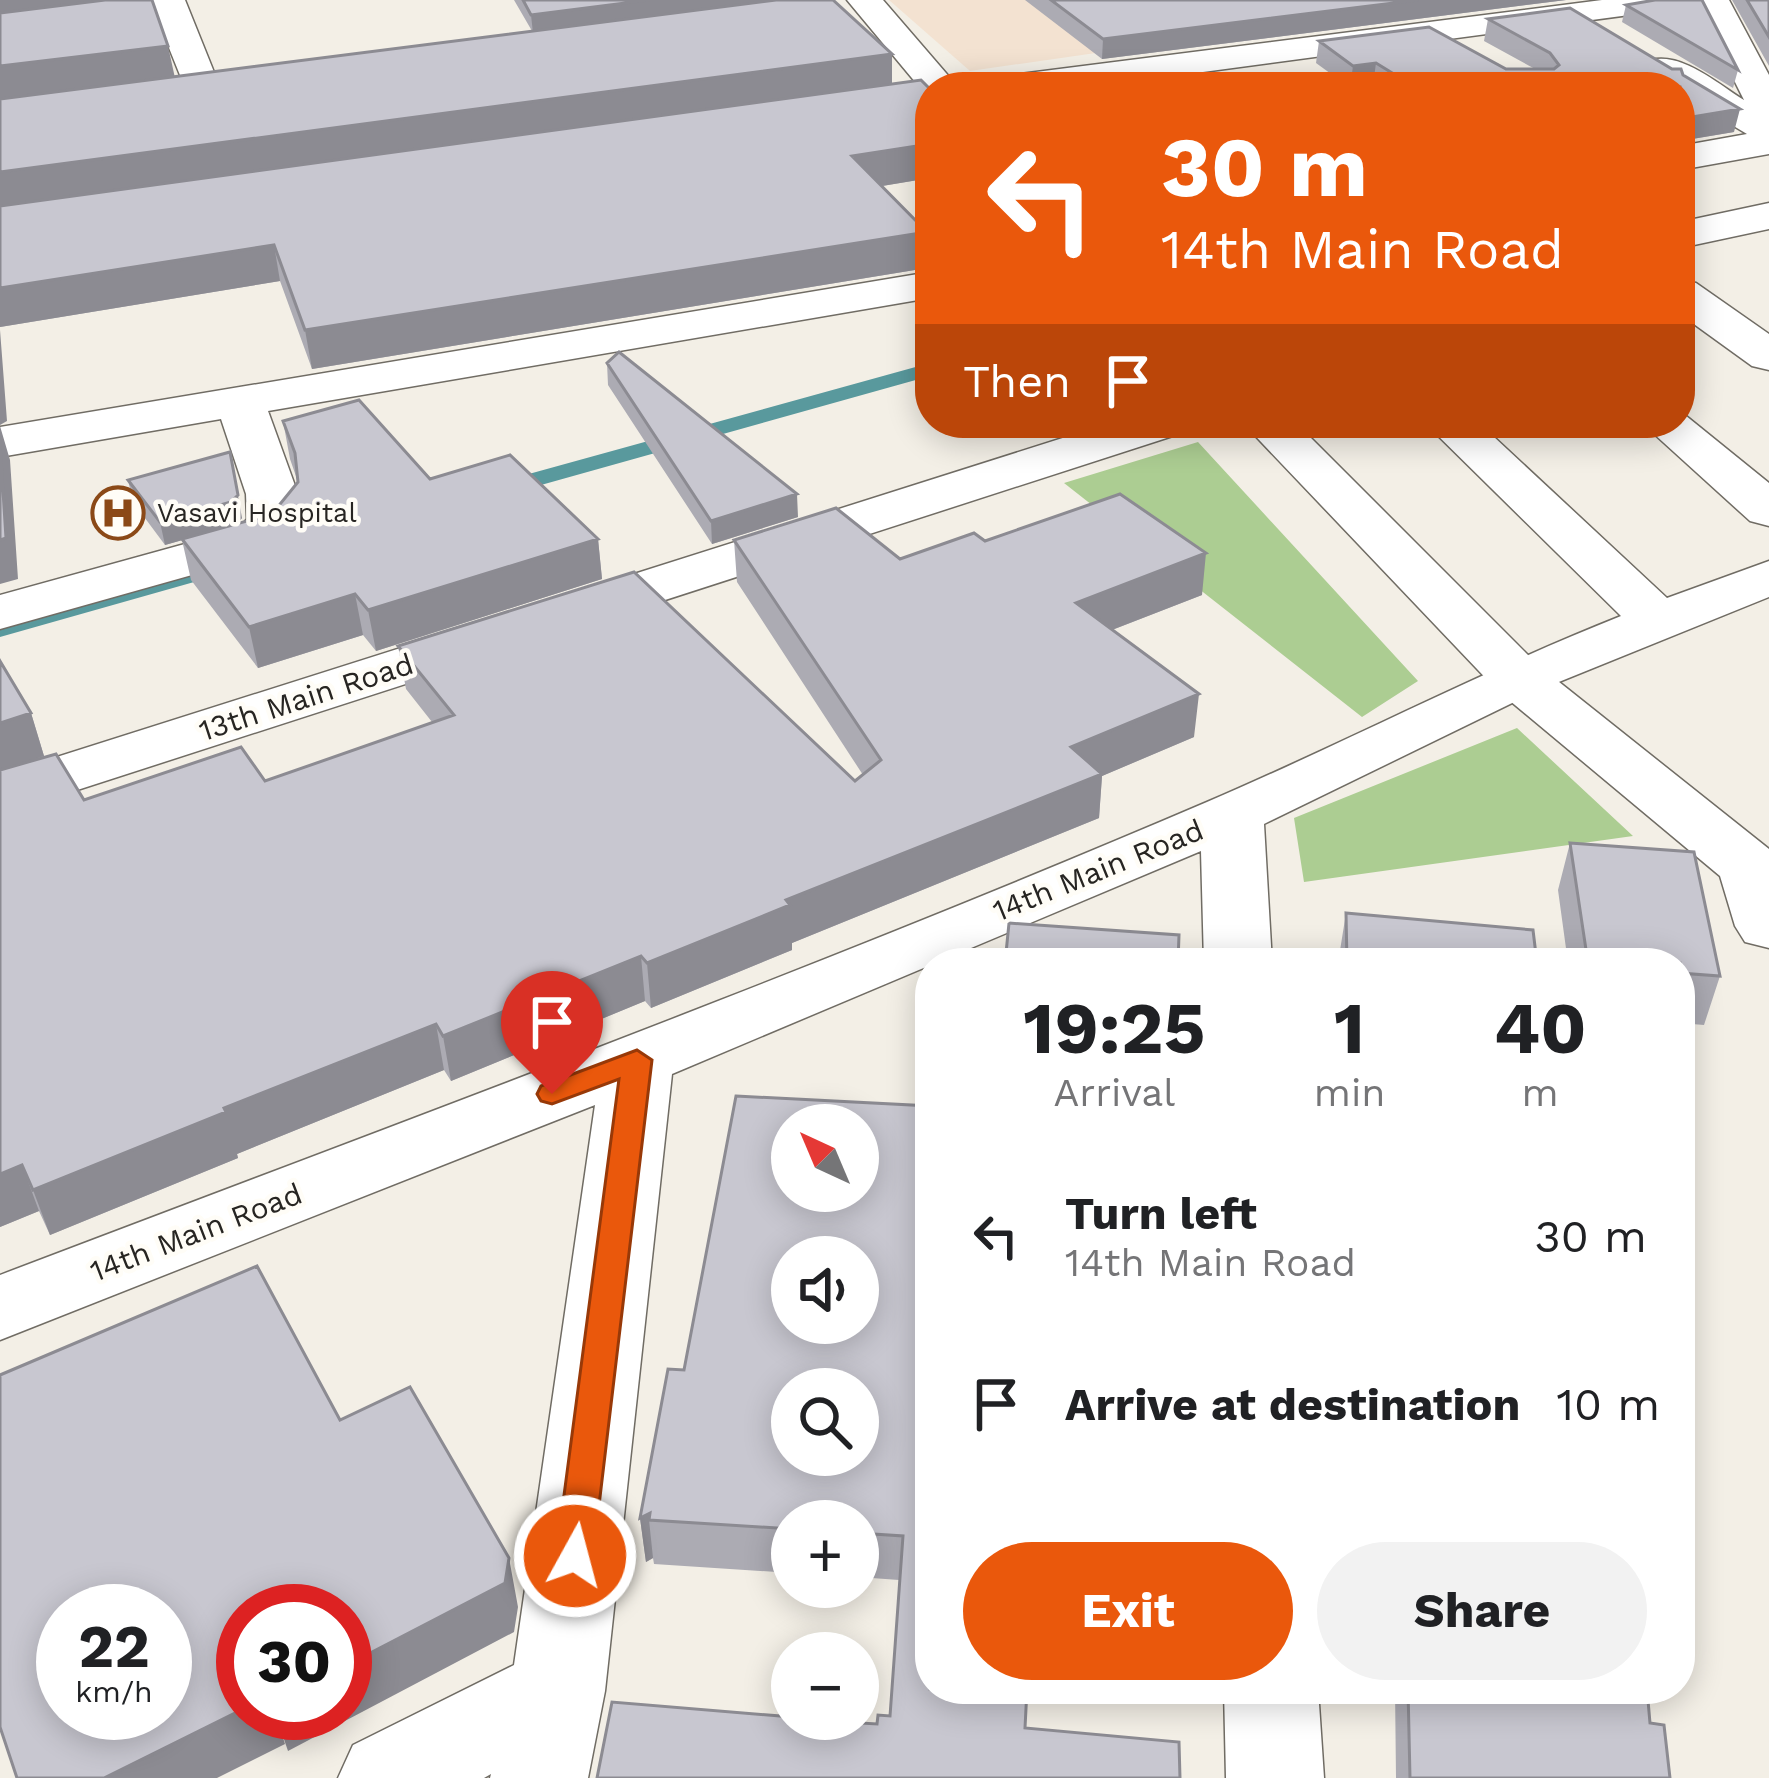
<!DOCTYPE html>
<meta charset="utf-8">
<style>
body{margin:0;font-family:"Work Sans",sans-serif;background:#f2f2f2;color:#202124;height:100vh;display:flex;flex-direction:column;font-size:45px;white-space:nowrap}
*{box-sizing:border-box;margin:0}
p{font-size:39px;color:#757577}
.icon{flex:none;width:66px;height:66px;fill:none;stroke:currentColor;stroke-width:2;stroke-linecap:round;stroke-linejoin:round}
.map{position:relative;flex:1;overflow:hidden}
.side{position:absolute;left:915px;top:948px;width:780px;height:756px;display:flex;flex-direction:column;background:#fff;border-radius:48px;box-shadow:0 6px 30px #0003}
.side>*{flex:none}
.top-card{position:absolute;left:915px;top:72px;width:780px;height:366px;border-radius:48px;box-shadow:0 6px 30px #0003;background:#ea580c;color:#fff;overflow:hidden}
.needle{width:78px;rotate:316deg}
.fabs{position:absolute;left:771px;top:1104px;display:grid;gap:24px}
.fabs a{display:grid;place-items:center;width:108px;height:108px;border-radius:50%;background:#fff;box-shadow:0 6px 30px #0003;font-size:60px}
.speed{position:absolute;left:36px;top:1584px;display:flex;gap:24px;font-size:60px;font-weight:700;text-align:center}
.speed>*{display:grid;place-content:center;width:156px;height:156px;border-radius:50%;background:#fff;box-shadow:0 6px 30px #0003;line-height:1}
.speed small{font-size:30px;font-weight:400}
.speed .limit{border:18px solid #d22;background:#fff;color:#111}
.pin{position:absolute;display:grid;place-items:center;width:102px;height:102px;color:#fff;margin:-123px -51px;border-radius:50% 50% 50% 0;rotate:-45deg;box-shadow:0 0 12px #0007}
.pin .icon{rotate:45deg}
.me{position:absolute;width:132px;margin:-66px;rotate:7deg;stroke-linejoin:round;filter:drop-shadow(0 0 9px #0008)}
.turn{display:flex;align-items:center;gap:42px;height:252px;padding:0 48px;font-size:54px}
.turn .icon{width:156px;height:156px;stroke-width:2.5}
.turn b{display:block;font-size:84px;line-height:102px}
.then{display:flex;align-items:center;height:114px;padding:0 48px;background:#0003;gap:24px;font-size:45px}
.eta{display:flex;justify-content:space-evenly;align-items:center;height:204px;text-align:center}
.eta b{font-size:72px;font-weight:700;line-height:84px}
.button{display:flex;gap:24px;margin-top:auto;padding:24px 48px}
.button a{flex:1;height:138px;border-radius:72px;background:#ea580c;color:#fff;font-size:48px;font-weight:700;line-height:138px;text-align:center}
.button a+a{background:#f2f2f2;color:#202124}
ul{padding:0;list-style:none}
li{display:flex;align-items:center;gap:36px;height:168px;padding:0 48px}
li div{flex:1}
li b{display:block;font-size:45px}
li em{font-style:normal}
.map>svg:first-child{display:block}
.commercial{fill:#f3e2d1}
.green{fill:#accd92}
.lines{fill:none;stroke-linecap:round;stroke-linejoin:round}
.stream{fill:#59999d;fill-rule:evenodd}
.minor-casing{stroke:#706c64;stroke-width:3}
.major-casing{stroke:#706c64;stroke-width:3}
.minor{fill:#fff;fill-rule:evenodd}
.major{fill:#fff;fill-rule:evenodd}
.wall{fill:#acabb3;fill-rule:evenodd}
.shaded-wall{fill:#8c8b92}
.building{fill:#c8c7d0;stroke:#8c8b92;stroke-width:3;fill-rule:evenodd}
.route{fill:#ea580c;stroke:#983908;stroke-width:3}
.labels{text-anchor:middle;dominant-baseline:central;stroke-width:9;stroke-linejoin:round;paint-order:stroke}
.far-poi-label{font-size:27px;fill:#272522;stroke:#fffdf7;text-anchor:start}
.street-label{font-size:30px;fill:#272522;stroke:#fffdf7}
</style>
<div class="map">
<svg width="1769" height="1778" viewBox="0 0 1769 1778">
<rect width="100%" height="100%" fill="#f3efe6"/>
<path class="commercial" d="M 889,0 L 1130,0 L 1186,40 L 970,71 Z"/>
<path class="green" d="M 1198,442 L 1418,681 L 1362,717 L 1064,483 Z
M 1517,728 L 1633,836 L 1304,882 L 1294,818 Z"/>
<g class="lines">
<path class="stream" d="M 930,363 L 930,376 L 505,495 L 489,495 L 485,490 L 489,485 Z
M 231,557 L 240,559 L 243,564 L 240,569 L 0,637 L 0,621 Z"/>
<g class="minor-casing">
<path id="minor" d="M 151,0 L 185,0 L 222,92 L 216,100 L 190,100 L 159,23 L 0,41 L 0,19 Z
M 1602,0 L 1729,0 L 1769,75 L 1769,154 L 1680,170 L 1680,146 L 1747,134 L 1680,94 L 1680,87 C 1666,87 1654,80 1645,68 L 1651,60 C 1682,52 1718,84 1744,100 L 1697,6 L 1091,87 L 985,87 L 991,79 L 1004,76 Z
M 1769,203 L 1769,229 L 1680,248 L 1680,222 Z
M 930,272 L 930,298 L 268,411 L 298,494 L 301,522 L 277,551 L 0,629 L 0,595 L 239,529 L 247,519 L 246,494 L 221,419 L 0,457 L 0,427 Z
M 1680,280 L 1696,283 L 1769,334 L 1769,370 L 1752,366 L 1680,314 Z
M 1680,411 L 1769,483 L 1769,526 L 1750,521 L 1642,423 L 1680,423 Z
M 1110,423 L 1186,423 L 1179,434 L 0,815 L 0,775 Z
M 1425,423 L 1479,423 L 1667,598 L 1769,561 L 1769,597 L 1539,690 L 1264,824 L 1272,963 L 1204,963 L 1201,851 L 672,1074 L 605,1691 L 588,1778 L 490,1778 L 491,1774 L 484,1778 L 338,1778 L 353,1745 L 514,1665 L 595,1105 L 0,1340 L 0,1275 C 404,1121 810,972 1207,802 C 1347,742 1480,672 1621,616 Z
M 1224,1689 L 1318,1689 L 1324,1778 L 1226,1778 Z"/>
</g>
<g class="major-casing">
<path id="major" d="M 847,0 L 883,0 L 958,87 L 930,87 L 930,96 L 926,95 Z
M 1243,423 L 1296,423 L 1539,666 L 1769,849 L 1769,948 L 1745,942 L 1735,926 L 1720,876 L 1497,690 Z"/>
</g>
<use href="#minor" class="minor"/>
<use href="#major" class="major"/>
</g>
<path class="wall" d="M 0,0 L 174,76 L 532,31 L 514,0 L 770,0 L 892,84 L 930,89 L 930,178 L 882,186 L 927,268 L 312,369 L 280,281 L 0,327 Z
M 1025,0 L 1566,0 L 1102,59 Z
M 1732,0 L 1769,0 L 1769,66 Z
M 1626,5 L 1738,70 L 1733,88 L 1622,22 Z
M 1488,19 L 1683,75 L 1734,132 L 1680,141 L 1680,87 L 1375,87 L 1373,85 L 1349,87 L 1316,63 L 1319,41 L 1506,69 L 1535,69 L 1484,41 Z
M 607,363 L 798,517 L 712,544 L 608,385 Z
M 283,421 L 430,479 L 598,539 L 602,579 L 376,651 L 363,635 L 258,668 L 191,580 L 182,540 L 165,545 L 133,502 L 128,480 L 242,518 L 237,524 L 272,514 L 298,482 L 290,459 Z
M 734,540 L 900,559 L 985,541 L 1202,595 L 1112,630 L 1194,737 L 1102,776 L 1099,818 L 792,943 L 792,950 L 651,1008 L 645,1001 L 451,1081 L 444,1070 L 237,1154 L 238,1158 L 50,1235 L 39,1211 L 0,1227 L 31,713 L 44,756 L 84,800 L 265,781 L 432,722 L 406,689 L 398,646 L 855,781 L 863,775 L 737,582 Z
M 1570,843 L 1720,976 L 1704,1025 L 1680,1023 L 1680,963 L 1568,963 L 1558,890 Z
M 1346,913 L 1537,963 L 1338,963 Z
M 736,1096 L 930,1106 L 930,1689 L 1027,1689 L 1025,1728 L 1179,1742 L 1180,1778 L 597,1778 L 612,1702 L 792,1717 L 792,1719 L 877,1724 L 878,1715 L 890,1716 L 899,1580 L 858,1577 L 858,1521 L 792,1521 L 792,1573 L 654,1564 L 653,1558 L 646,1562 L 640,1518 L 668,1369 L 684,1370 ZM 792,1125 L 858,1125 L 858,1191 L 792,1191 ZM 792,1257 L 858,1257 L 858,1323 L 792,1323 ZM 792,1389 L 858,1389 L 858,1455 L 792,1455 Z
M 1395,1689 L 1647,1689 L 1650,1723 L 1670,1778 L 1396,1778 Z"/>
<path class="shaded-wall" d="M 0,0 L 138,0 L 0,14 Z
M 649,0 L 770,0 L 533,33 L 531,15 Z
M 1418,0 L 1566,0 L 1102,59 L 1103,39 Z
M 168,46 L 175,78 L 0,100 L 0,66 Z
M 892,54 L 892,87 L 0,208 L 0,172 Z
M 1376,63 L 1373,85 L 1350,87 L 1353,66 Z
M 1740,109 L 1734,132 L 1680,141 L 1680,119 Z
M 930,144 L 930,178 L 852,191 L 852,156 Z
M 927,232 L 927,268 L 312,369 L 305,330 Z
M 274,245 L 280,281 L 0,327 L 0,288 Z
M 0,330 L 7,421 L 0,425 Z
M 0,426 L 10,460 L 18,579 L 0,584 Z
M 230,452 L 242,518 L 236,525 L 165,545 L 160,522 Z
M 797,494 L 798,517 L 712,544 L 711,521 Z
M 598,539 L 602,579 L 376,651 L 368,610 Z
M 1206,553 L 1202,595 L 1073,645 L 1076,603 Z
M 355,594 L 363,635 L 258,668 L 249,627 Z
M 1199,694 L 1194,737 L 1102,776 L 1099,818 L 792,943 L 792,950 L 651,1008 L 647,963 L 786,900 L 1071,747 Z
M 31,713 L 44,756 L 0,771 L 0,723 Z
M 641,956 L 645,1001 L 451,1081 L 443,1036 Z
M 436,1024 L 444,1070 L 237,1154 L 238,1158 L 50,1235 L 33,1190 L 224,1108 Z
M 22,1165 L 39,1211 L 0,1227 L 0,1174 Z
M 650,1513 L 649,1520 L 653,1558 L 646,1562 L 640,1518 Z
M 509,1558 L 518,1607 L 514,1632 L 288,1751 L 275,1713 L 345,1713 L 345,1666 Z
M 243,1709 L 243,1713 L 275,1713 L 285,1744 L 217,1778 L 104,1778 Z"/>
<path class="building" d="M 105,0 L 152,0 L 168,46 L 0,66 L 0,13 Z
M 523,0 L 649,0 L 531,15 Z
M 776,0 L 833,0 L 892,54 L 0,172 L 0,99 Z
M 1051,0 L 1418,0 L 1103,39 Z
M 1655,0 L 1702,0 L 1738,70 L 1626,5 Z
M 1747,0 L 1769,0 L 1769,37 Z
M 1570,8 L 1672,69 L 1681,69 L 1683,75 L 1740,109 L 1680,119 L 1680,87 L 1415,87 L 1376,63 L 1353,66 L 1319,41 L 1429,27 L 1506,69 L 1554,69 L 1559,65 L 1550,53 L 1488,19 Z
M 921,80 L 930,89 L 930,144 L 852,156 L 927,232 L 305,330 L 274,245 L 0,288 L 0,206 Z
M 619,352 L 797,494 L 711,521 L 607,363 Z
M 359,400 L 430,479 L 510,455 L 598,539 L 368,610 L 355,594 L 249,627 L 182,539 L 272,514 L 298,482 L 295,453 L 283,421 Z
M 0,444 L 6,538 L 0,540 Z
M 230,452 L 238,495 L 231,502 L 160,522 L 128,480 Z
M 1120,494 L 1206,553 L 1076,603 L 1199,694 L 1071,747 L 1102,774 L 786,900 L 790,905 L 647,963 L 641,956 L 443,1036 L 436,1024 L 224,1108 L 226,1112 L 33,1190 L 22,1165 L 0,1174 L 0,770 L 56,754 L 84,800 L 241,747 L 265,781 L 454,715 L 398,646 L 634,572 L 855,781 L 881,760 L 734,540 L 836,508 L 900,559 L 974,533 L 985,541 Z
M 0,661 L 31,713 L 0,723 Z
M 1570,843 L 1694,852 L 1720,976 L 1680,973 L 1680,963 L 1588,963 Z
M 1346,913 L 1533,930 L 1537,963 L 1347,963 Z
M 1009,923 L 1179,935 L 1178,963 L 1005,963 Z
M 736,1096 L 930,1106 L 930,1689 L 1027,1689 L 1025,1728 L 1179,1742 L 1180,1778 L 597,1778 L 612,1702 L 792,1717 L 792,1719 L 877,1724 L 878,1715 L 890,1716 L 903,1536 L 858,1533 L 858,1521 L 792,1521 L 792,1529 L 649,1520 L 650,1513 L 640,1518 L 668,1369 L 684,1370 ZM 792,1125 L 858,1125 L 858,1191 L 792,1191 ZM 792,1257 L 858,1257 L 858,1323 L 792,1323 ZM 792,1389 L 858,1389 L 858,1455 L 792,1455 Z
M 257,1266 L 340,1420 L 410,1387 L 509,1558 L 505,1583 L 345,1666 L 345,1611 L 243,1611 L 243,1709 L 104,1778 L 17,1778 L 0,1727 L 0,1375 ZM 63,1611 L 165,1611 L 165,1713 L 63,1713 Z
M 1408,1689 L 1647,1689 L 1650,1723 L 1664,1725 L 1670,1778 L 1410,1778 Z"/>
<path class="route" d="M 637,1050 L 652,1060 L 593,1556 L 588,1567 L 575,1572 L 562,1567 L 556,1556 L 619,1079 L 552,1104 L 541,1101 L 537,1094 L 541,1086 Z"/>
<defs>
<g id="hospital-ring" transform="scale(2.7)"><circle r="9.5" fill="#fffdf7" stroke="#8b4917" stroke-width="1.5"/><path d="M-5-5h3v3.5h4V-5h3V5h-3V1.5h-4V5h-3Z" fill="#8b4917"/></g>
</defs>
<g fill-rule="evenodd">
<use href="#hospital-ring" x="118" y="513"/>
</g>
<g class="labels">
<g class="far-poi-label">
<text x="157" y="513">Vasavi Hospital</text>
</g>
<g class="street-label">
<text transform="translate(306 697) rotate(-18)">13th Main Road</text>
<text transform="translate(1098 870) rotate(-22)">14th Main Road</text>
<text transform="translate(196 1232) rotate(-21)">14th Main Road</text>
</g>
</g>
</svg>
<div class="fabs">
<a><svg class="needle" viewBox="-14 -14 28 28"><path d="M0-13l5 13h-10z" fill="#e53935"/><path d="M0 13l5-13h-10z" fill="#757577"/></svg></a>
<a><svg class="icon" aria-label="sound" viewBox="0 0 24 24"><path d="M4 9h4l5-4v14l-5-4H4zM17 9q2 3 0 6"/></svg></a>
<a><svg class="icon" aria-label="search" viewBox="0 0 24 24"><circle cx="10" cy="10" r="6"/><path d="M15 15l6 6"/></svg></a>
<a>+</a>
<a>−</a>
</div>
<div class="speed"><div>22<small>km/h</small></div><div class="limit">30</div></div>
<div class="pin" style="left:552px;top:1094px;background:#d93025"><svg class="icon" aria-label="arrive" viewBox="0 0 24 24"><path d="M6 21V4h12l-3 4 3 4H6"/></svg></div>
<svg class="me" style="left:575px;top:1556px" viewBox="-20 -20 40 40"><circle r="17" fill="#ea580c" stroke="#fff" stroke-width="3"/><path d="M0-11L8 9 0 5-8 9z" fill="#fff"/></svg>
<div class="top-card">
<div class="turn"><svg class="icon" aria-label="left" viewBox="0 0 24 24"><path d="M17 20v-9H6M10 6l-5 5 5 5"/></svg><div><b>30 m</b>14th Main Road</div></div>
<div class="then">Then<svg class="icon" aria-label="arrive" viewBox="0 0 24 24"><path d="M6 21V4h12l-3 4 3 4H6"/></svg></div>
</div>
<section class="side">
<div class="eta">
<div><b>19:25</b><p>Arrival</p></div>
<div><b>1</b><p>min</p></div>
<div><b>40</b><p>m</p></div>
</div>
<ul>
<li><svg class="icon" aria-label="left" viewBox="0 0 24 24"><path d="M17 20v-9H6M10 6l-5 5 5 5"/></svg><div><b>Turn left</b><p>14th Main Road</p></div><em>30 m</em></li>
<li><svg class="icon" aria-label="arrive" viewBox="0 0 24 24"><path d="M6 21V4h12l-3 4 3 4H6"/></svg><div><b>Arrive at destination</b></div><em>10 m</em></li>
</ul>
<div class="button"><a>Exit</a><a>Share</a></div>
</section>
</div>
